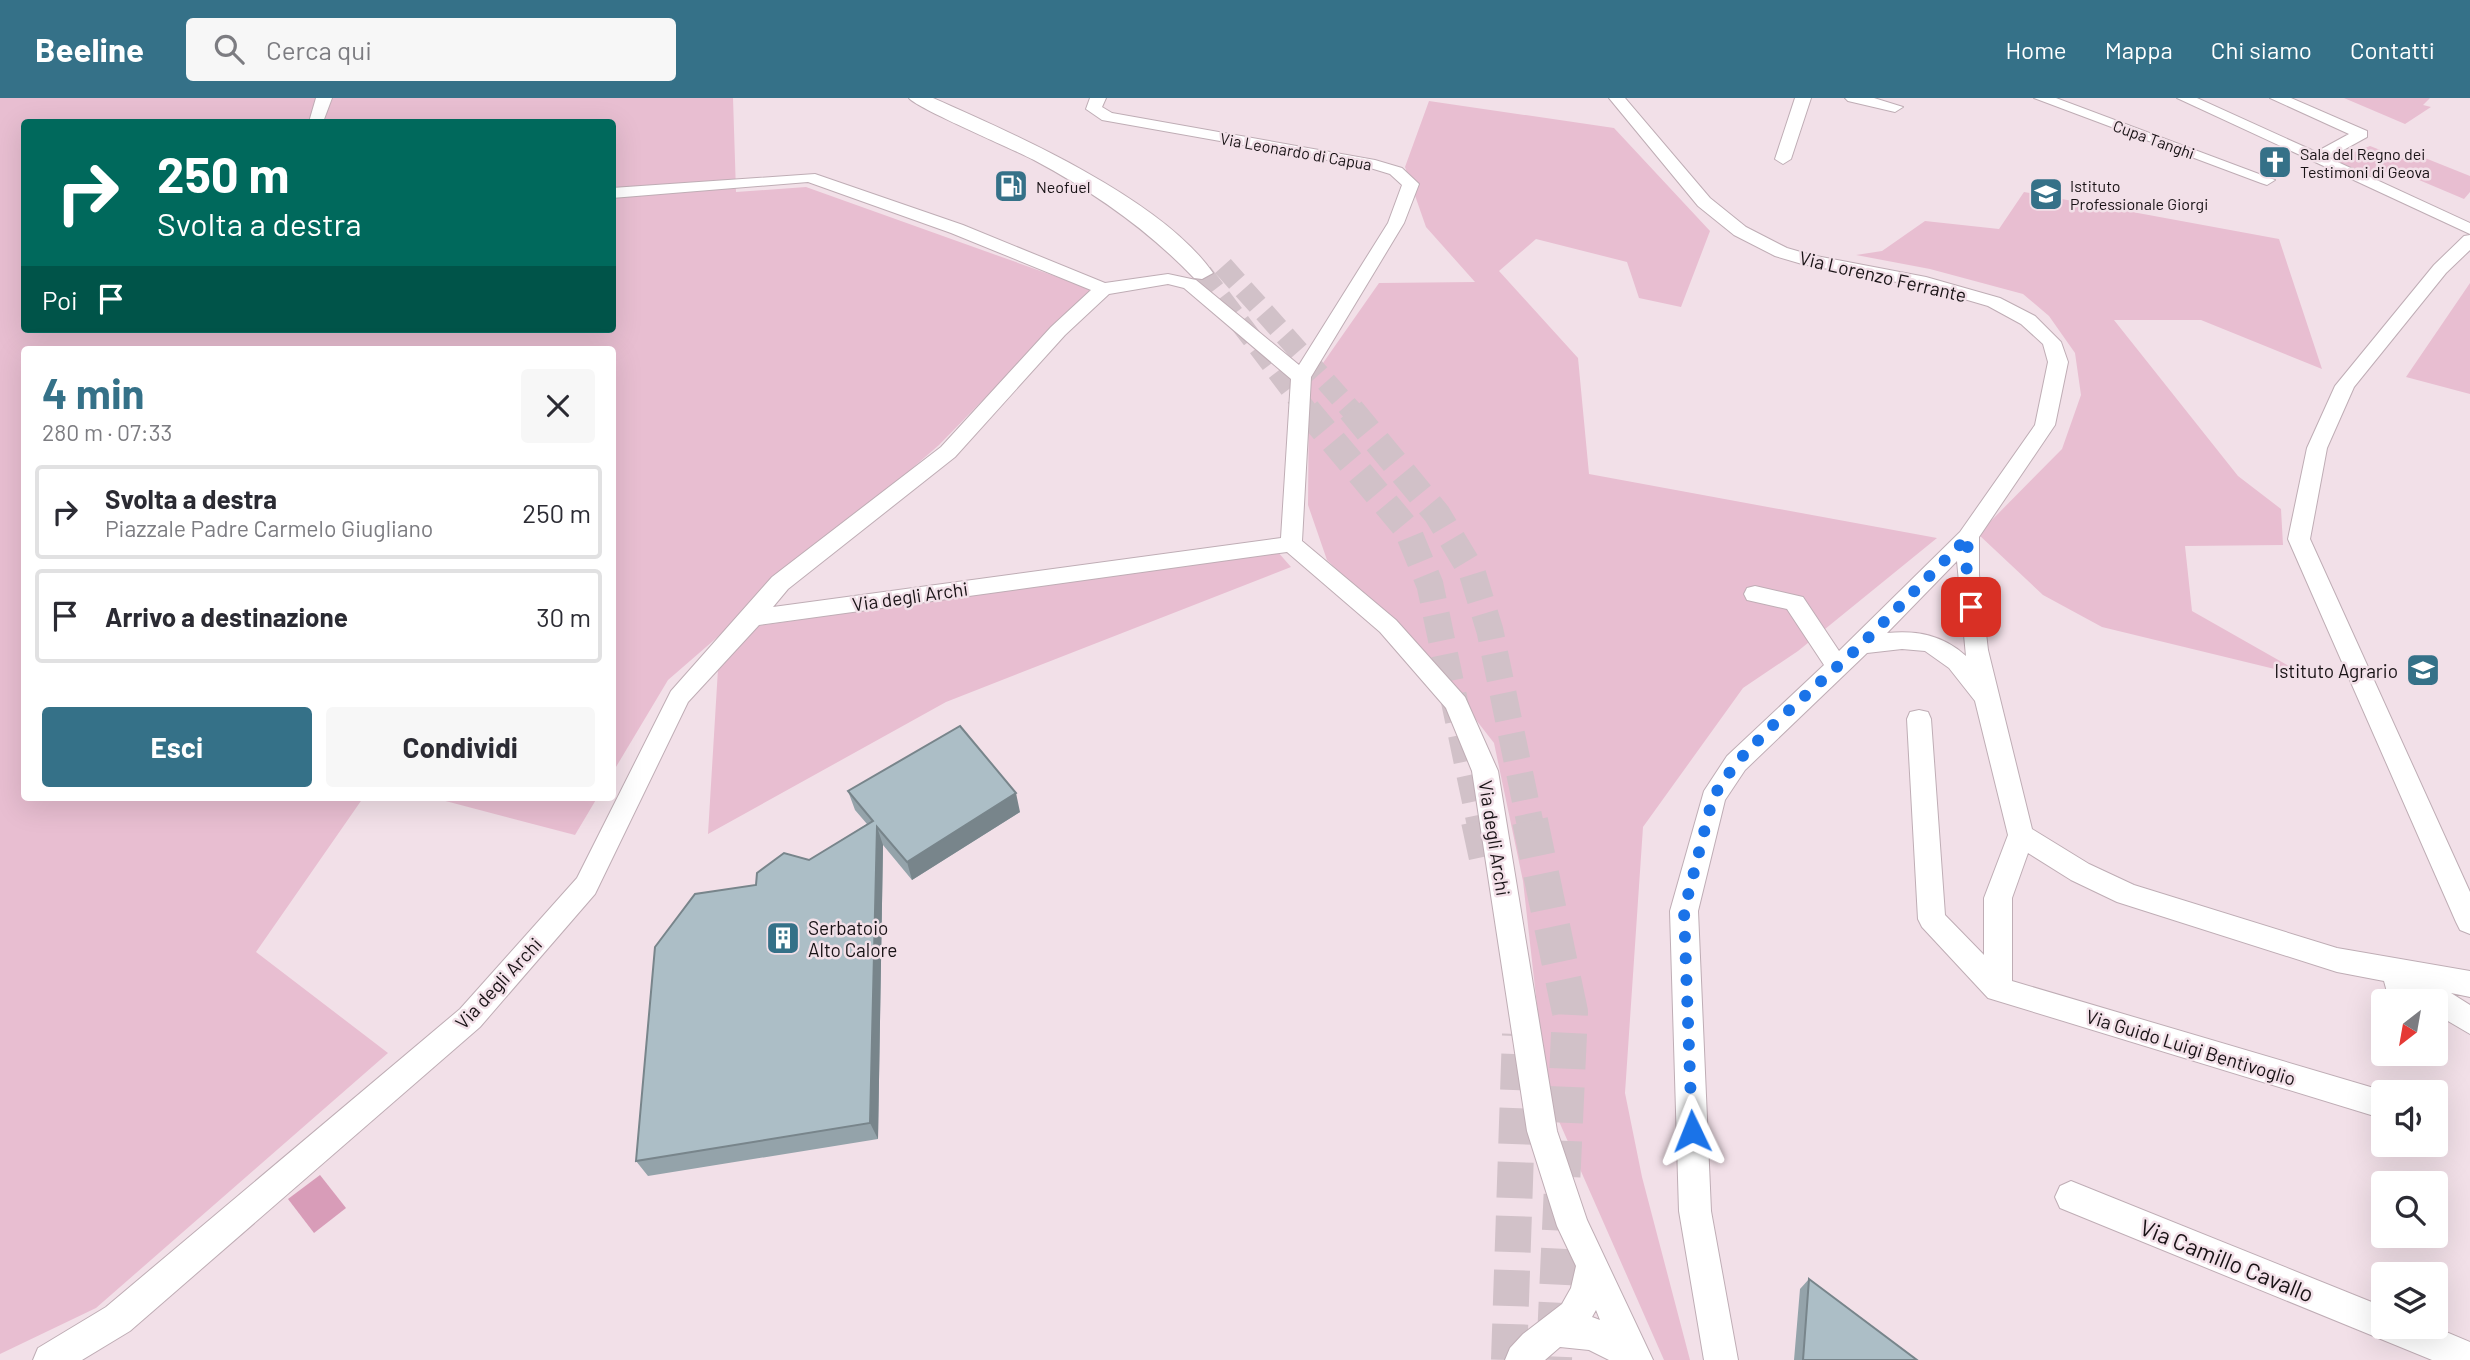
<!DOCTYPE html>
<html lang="it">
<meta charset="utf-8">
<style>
body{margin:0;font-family:Barlow,sans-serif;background:#f7f7f7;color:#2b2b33;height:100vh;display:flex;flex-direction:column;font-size:26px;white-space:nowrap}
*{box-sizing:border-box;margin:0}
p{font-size:23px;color:#7c7c81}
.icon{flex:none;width:38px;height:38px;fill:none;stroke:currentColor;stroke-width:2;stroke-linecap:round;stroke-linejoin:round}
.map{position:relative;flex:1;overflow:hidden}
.sheet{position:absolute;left:21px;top:248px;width:595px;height:455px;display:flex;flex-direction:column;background:#fff;border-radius:7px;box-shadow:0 7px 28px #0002}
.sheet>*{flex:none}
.top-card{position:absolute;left:21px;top:21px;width:595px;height:214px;border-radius:7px;box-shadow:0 7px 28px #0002;background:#00695c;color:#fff;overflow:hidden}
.needle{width:46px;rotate:211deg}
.buttons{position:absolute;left:2371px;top:891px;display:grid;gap:14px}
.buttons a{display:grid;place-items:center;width:77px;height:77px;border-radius:7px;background:#fff;box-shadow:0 7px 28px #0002;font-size:35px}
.pin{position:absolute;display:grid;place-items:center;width:60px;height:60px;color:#fff;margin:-30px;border-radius:14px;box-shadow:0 4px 10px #0006}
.me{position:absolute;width:77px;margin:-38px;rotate:358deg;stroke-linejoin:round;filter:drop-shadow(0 0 5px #0008)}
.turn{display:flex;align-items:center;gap:24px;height:147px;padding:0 21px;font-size:32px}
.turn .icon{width:91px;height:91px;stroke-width:2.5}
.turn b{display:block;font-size:49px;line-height:60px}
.then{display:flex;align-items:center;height:66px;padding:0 21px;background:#0003;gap:14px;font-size:26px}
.round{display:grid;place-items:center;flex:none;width:74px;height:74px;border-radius:7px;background:#f7f7f7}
.overview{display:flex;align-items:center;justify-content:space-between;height:119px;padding:0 21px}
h1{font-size:42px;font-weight:700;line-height:52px;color:#357188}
.primary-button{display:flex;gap:14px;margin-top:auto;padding:14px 21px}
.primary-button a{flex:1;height:80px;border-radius:7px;background:#357188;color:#fff;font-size:28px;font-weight:700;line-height:80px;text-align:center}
.primary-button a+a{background:#f7f7f7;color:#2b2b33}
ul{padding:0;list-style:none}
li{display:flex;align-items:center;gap:21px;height:94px;margin:0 14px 10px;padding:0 7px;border:4px solid #e1e1e2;border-radius:7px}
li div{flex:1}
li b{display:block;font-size:26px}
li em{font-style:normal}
header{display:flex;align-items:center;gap:42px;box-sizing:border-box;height:98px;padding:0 35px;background:#357188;color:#fff}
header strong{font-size:33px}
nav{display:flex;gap:38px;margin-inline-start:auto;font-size:24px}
.search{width:490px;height:63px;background:#f7f7f7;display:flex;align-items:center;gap:18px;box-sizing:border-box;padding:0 24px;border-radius:7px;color:#7c7c81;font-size:26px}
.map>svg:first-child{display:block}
.green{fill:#e8bed1;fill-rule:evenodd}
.water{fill:#d89cb8}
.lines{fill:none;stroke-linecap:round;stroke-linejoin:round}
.major-tunnel-far2{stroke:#d1c1c8;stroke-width:21;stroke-dasharray:21 10;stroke-linecap:butt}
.major-tunnel-far1{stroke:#d1c1c8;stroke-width:27;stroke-dasharray:27 14;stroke-linecap:butt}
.major-tunnel{stroke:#d1c1c8;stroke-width:36;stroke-dasharray:36 18;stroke-linecap:butt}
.minor-casing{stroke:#bfadb5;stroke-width:2}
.major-casing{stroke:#bfadb5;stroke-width:2}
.minor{fill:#fff;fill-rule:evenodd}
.major{fill:#fff;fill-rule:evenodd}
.wall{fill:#94a3aa}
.shaded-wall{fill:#78858b}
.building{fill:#acbec6;stroke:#78858b;stroke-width:2}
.route{stroke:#1a73e8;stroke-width:12;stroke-dasharray:0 21.6}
.labels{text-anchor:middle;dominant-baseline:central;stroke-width:5;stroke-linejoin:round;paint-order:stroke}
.far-street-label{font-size:16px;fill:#181215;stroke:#f2e0e8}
.far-poi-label{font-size:16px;fill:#181215;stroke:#f2e0e8;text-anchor:start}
.street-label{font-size:19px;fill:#181215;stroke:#f2e0e8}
.poi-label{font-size:19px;fill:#181215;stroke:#f2e0e8;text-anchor:end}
.near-street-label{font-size:23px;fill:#181215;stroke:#f2e0e8}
</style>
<header>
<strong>Beeline</strong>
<div class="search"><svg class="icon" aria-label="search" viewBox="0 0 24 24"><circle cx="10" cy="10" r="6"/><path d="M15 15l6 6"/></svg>Cerca qui</div>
<nav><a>Home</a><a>Mappa</a><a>Chi siamo</a><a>Contatti</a></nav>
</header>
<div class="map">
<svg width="2470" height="1262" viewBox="0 0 2470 1262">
<rect width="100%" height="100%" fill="#f2e0e8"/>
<path class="green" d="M 0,0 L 733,0 L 736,94 L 806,89 L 1091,191 L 939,347 L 668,582 L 613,674 L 612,252 L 24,252 L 24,700 L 363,700 L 256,854 L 388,955 L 96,1210 L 0,1256 ZM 24,24 L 612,24 L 612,231 L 24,231 Z
M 2344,0 L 2430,0 L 2423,7 L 2431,9 L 2405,26 Z
M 1429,3 L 1614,30 L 1710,133 L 1681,209 L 1639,200 L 1627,164 L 1536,141 L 1499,173 L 1578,260 L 1589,376 L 1937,440 L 1798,553 L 1743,590 L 1643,729 L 1625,995 L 1642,1079 L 1690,1262 L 1664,1262 L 1547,996 L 1523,783 L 1494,645 L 1431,564 L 1327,462 L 1308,407 L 1309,285 L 1379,185 L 1475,184 L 1426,129 L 1405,69 Z
M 2370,48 L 2406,62 L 2415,56 L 2470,78 L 2470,94 L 2464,101 L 2393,71 L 2373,79 L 2334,62 Z
M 2024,94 L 2279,141 L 2322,271 L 2201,222 L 2114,222 L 2238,378 L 2281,411 L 2283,447 L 2185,448 L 2192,513 L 2308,579 L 2102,529 L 2043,497 L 1978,436 L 2062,351 L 2081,297 L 2075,255 L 2049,218 L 2023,196 L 1930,171 L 1856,157 L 1882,153 L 1925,123 L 1999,131 Z
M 2470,185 L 2470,296 L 2406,279 Z
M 1277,453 L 1291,469 L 946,604 L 708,736 L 718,571 L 757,528 Z
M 434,700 L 597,700 L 575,737 Z"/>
<path class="water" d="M 320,1077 L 346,1110 L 314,1135 L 288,1101 Z"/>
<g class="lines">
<path class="major-tunnel-far2" d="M 1223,168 L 1353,314
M 1202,175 L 1308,314"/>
<path class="major-tunnel-far1" d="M 1307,312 L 1407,431 L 1430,487 L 1480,725
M 1351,312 L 1437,416 L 1472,474 L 1490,533 L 1530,725"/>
<path class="major-tunnel" d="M 1479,723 L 1490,774
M 1530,723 L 1570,914 L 1554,1262
M 1509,1262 L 1520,936"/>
<g class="minor-casing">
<path id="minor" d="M 316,0 L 332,0 L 323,24 L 309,24 Z
M 1090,0 L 1106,0 L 1102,9 L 1112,15 L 1375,62 L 1402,70 L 1419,86 L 1404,125 L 1311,279 L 1302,443 L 1396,522 L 1465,599 L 1498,673 L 1557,1033 L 1587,1122 L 1653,1262 L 1609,1262 L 1589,1252 L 1560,1249 L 1545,1262 L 1505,1262 L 1510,1250 L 1523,1236 L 1562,1206 L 1571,1190 L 1576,1168 L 1557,1128 L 1527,1033 L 1472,673 L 1446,610 L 1380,534 L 1287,454 L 759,527 L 688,604 L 595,796 L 480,929 L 130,1233 L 82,1262 L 33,1262 L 38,1250 L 106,1209 L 460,911 L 577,780 L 671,593 L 772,479 L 941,349 L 1051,229 L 1091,192 L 951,135 L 808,84 L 612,100 L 612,90 L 815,76 L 963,127 L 1105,185 L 1168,176 L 1196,182 L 1299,267 L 1388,125 L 1402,87 L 1390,76 L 1367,69 L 1102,22 L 1086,11 ZM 1168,186 L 1184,190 L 1291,281 L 1281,440 L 773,509 L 788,491 L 955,359 L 1065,237 L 1109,196 ZM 1596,1212 L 1600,1222 L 1592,1219 Z
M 1609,0 L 1625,0 L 1710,100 L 1746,129 L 1787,150 L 1811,157 L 1926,179 L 2000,200 L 2035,218 L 2061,244 L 2068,264 L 2055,327 L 1979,439 L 1979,477 L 1988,552 L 2032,731 L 2089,766 L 2134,787 L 2337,850 L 2470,873 L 2470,899 L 2451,895 L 2470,907 L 2470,936 L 2436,916 L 2436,903 L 2411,903 L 2387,894 L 2384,883 L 2337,874 L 2117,804 L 2071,782 L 2028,755 L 2012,800 L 2012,883 L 2384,993 L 2387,994 L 2384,994 L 2384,1021 L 1988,900 L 1922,829 L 1918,821 L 1907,621 L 1910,614 L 1919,612 L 1928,614 L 1931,621 L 1945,817 L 1984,857 L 1984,800 L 2008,737 L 1975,603 L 1949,570 L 1925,553 L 1902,551 L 1867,555 L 1745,672 L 1725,702 L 1698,813 L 1711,1113 L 1738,1262 L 1704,1262 L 1679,1113 L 1670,813 L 1704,693 L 1727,658 L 1824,567 L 1787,511 L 1747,502 L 1744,496 L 1747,490 L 1755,488 L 1803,499 L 1839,553 L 1960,434 L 2035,327 L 2048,264 L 2043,246 L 2021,226 L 1988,208 L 1923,189 L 1802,166 L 1775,158 L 1734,137 L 1698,108 ZM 1957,463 L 1966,558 C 1943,537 1917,532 1887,535 Z
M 1795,0 L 1811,0 L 1791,61 L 1783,66 L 1775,61 Z
M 1845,0 L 1874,0 L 1903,9 L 1895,14 L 1848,3 Z
M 2034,0 L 2056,0 L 2275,82 L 2267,87 L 2261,85 Z
M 2177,0 L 2197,0 L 2316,54 L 2349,36 L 2270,0 L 2291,0 L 2367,33 L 2367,39 L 2329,60 L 2470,125 L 2470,136 Z
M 2470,137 L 2470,152 L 2446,175 L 2354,289 L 2327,350 L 2310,441 L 2470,794 L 2470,836 L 2460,832 L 2456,824 L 2288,441 L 2307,350 L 2335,288 L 2434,167 L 2464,138 Z
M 2071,1083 L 2384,1209 L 2384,1228 L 2432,1228 L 2470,1244 L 2470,1262 L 2432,1262 L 2060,1110 L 2055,1099 L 2060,1088 Z"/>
</g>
<g class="major-casing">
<path id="major" d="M 909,0 L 933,0 C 1015,36 1162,101 1213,175 L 1202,181 L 1194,180 C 1147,131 1094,94 1034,62 C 1013,51 918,11 909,0 Z"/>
</g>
<use href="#minor" class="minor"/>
<use href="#major" class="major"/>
</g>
<path class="wall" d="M 848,693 L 1020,714 L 912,782 L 883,747 L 878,1041 L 648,1078 L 636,1063 L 756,787 L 809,762 L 867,726 L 855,712 Z
M 1809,1181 L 1917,1262 L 1794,1262 L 1800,1191 Z"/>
<path class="shaded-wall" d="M 1016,695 L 1020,714 L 912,782 L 907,764 Z
M 877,729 L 883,747 L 878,1041 L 870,1025 Z"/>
<path class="building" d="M 960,628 L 1016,695 L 907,764 L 877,729 L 870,1025 L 636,1063 L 655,849 L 695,796 L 756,787 L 757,775 L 784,755 L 809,762 L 873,723 L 848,693 Z
M 1809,1181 L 1917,1262 L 1803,1262 Z"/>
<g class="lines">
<path class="route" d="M 1692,1033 L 1684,813 L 1713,699 L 1736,665 L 1775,625 L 1860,548 L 1968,439 L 1966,486 L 1971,509"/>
</g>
<defs>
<g id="church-square" transform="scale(1.75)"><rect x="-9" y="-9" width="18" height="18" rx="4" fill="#357188" stroke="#f2e0e8"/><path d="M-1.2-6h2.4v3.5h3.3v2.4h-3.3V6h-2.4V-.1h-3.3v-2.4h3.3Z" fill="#fff"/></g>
<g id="fuel-square" transform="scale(1.75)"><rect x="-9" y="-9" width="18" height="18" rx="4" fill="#357188" stroke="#f2e0e8"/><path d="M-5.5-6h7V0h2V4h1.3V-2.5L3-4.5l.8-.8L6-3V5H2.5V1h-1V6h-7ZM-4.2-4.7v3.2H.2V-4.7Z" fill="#fff"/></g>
<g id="school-square" transform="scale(1.75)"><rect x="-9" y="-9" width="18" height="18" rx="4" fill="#357188" stroke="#f2e0e8"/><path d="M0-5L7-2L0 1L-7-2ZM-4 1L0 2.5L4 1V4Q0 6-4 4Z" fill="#fff"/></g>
<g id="building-square" transform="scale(1.75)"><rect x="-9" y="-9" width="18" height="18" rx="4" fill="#357188" stroke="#f2e0e8"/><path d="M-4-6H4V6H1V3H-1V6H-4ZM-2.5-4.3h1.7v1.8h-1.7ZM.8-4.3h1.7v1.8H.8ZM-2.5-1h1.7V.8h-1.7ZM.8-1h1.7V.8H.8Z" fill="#fff"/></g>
</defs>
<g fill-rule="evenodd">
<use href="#church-square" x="2275" y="64"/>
<use href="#fuel-square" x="1011" y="88"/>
<use href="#school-square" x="2046" y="96"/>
<use href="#school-square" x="2423" y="572"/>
<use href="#building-square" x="783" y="840"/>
</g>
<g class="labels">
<g class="far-street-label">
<text transform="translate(2154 41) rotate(20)">Cupa Tanghi</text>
<text transform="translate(1296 53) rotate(10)">Via Leonardo di Capua</text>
</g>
<g class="far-poi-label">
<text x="2300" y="55">Sala del Regno dei<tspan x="2300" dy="18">Testimoni di Geova</tspan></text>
<text x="2070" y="87">Istituto<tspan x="2070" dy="18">Professionale Giorgi</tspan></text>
<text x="1036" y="88">Neofuel</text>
</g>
<g class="street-label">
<text transform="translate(1883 178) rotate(13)">Via Lorenzo Ferrante</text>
<text transform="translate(910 498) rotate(-8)">Via degli Archi</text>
<text transform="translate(1495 740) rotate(81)">Via degli Archi</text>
<text transform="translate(498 885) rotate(-47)">Via degli Archi</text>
<text transform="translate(2191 949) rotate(17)">Via Guido Luigi Bentivoglio</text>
</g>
<g class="poi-label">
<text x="2398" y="572">Istituto Agrario</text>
<text x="808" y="829" text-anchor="start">Serbatoio<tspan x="808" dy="22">Alto Calore</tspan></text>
</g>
<g class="near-street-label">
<text transform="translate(2227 1162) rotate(22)">Via Camillo Cavallo</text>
</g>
</g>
</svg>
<div class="buttons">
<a><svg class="needle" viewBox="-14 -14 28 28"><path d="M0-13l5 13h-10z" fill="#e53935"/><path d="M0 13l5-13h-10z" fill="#7c7c81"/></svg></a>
<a><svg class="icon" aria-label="sound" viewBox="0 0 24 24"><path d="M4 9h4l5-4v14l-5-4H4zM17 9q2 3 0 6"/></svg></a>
<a><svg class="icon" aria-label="search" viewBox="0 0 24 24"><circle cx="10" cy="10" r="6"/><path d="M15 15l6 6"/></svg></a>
<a><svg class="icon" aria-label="layers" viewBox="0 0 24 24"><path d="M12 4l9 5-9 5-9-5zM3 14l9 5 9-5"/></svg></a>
</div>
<div class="pin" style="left:1971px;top:509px;background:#d93025"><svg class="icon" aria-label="arrive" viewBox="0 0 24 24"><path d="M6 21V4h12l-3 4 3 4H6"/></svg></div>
<svg class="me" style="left:1692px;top:1033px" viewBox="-20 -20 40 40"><path d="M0-17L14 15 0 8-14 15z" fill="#1a73e8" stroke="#fff" stroke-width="4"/></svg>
<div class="top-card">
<div class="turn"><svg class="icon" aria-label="right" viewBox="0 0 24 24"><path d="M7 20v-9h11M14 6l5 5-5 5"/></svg><div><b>250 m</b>Svolta a destra</div></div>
<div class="then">Poi<svg class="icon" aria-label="arrive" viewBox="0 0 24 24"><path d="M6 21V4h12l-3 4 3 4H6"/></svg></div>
</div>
<section class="sheet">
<div class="overview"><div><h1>4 min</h1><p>280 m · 07:33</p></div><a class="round"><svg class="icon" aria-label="close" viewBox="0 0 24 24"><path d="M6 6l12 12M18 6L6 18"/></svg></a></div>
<ul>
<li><svg class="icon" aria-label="right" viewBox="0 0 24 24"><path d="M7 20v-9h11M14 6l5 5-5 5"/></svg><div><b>Svolta a destra</b><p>Piazzale Padre Carmelo Giugliano</p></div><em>250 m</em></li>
<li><svg class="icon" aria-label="arrive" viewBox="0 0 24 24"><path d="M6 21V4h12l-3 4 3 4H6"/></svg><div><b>Arrivo a destinazione</b></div><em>30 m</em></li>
</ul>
<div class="primary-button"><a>Esci</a><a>Condividi</a></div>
</section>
</div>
